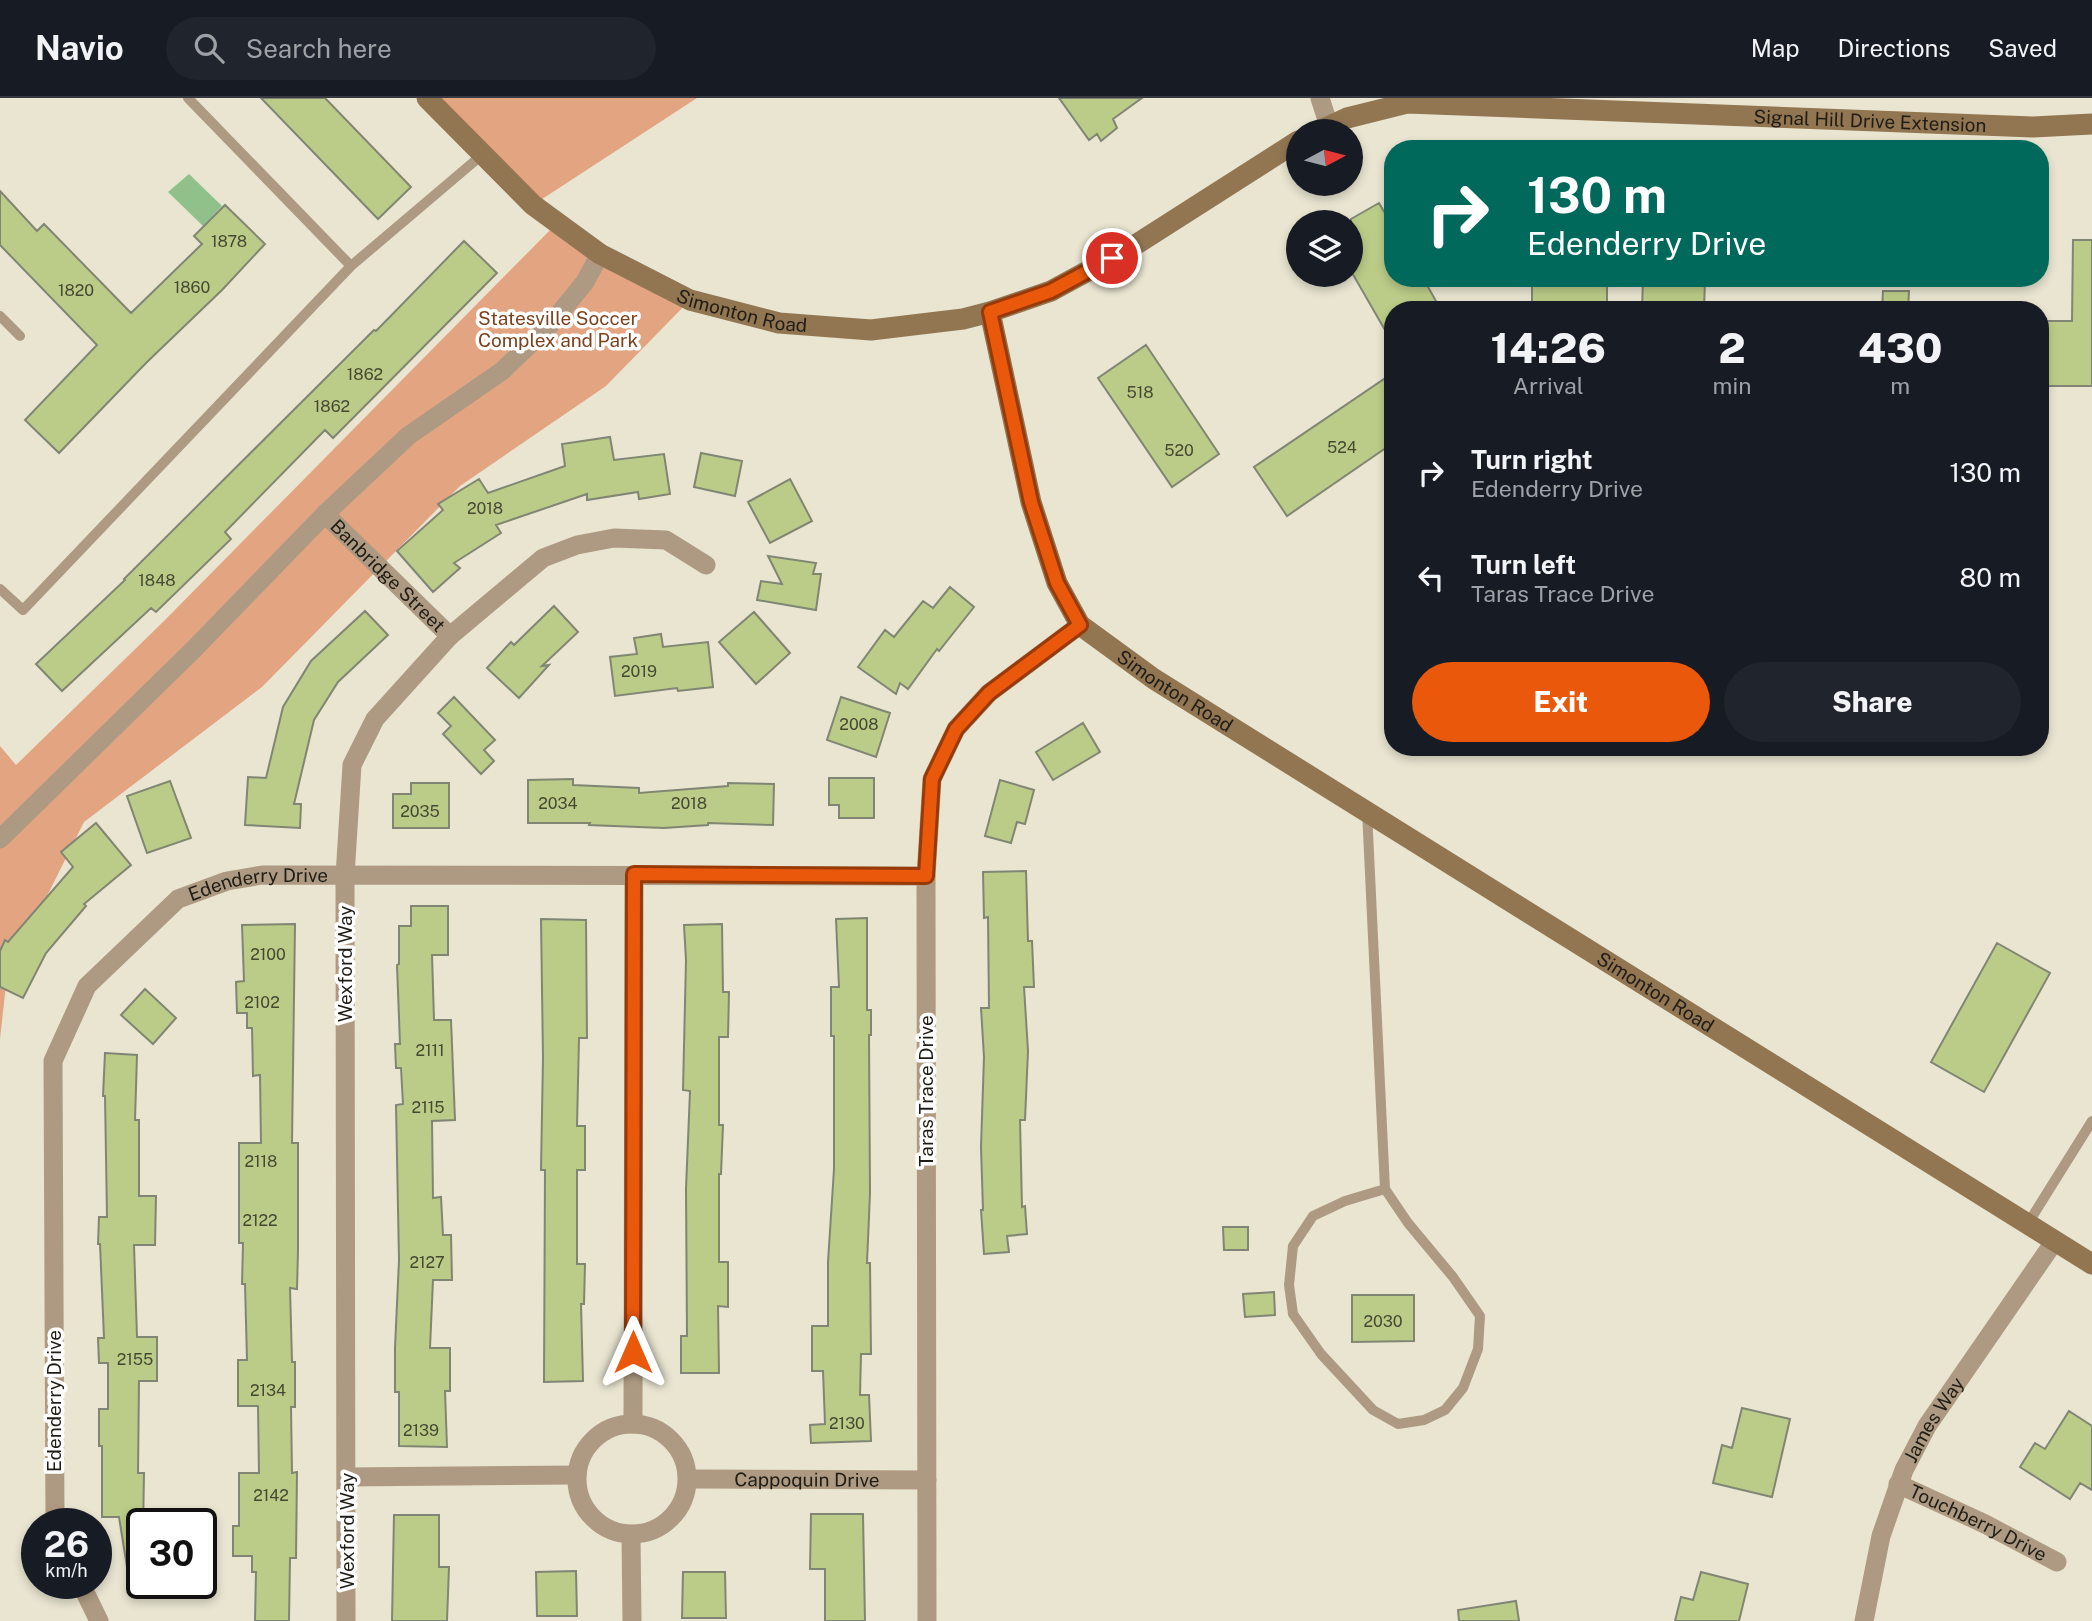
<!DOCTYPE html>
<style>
body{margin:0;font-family:"Public Sans",sans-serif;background:#20242c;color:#f1f3f6;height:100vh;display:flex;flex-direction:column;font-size:26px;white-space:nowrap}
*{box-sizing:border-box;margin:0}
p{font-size:23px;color:#9ea1a6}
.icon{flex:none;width:38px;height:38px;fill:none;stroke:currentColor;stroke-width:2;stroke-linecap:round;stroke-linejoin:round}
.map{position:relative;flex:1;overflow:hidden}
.sheet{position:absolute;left:1384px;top:203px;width:665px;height:455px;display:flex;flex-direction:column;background:#171b24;border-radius:28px;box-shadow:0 4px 10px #0003}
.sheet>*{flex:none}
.hud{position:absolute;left:1384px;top:42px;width:665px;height:147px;border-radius:28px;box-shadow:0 4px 10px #0003;background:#00695c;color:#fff;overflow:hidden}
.needle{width:46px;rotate:83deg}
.controls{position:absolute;left:1286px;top:21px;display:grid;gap:14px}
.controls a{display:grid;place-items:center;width:77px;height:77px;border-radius:50%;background:#171b24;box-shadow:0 4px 10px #0003;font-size:35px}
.speed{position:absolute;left:21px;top:1410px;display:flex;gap:14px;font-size:35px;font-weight:700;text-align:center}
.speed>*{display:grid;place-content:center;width:91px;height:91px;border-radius:50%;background:#171b24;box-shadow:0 4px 10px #0003;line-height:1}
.speed small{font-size:18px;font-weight:400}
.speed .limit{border:4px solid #111;border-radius:10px;background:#fff;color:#111}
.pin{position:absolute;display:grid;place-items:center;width:60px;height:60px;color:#fff;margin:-30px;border:4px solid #fff;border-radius:50%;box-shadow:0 2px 7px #0007}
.me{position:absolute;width:77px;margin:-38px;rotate:0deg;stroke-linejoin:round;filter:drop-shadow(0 0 5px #0008)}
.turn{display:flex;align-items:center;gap:24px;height:147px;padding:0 28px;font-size:32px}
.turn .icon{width:91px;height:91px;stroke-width:2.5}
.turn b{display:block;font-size:49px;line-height:60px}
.eta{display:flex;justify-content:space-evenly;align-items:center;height:119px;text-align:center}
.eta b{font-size:42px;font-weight:800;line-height:49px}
.button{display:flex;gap:14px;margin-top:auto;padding:14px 28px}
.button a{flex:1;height:80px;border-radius:42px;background:#ea580c;color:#fff;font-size:28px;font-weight:800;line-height:80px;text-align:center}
.button a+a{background:#20242c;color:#f1f3f6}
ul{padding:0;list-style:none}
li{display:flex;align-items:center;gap:21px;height:105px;padding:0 28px}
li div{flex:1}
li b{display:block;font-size:26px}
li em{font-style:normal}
header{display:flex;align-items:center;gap:42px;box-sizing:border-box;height:98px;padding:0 35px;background:#171b24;border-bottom:2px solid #363941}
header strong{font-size:33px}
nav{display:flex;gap:38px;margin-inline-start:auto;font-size:24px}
.search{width:490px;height:63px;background:#20242c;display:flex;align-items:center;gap:18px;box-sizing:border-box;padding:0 24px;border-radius:38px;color:#9ea1a6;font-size:26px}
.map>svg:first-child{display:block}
.green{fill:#e2a481}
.water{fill:#90c18b}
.building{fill:#bc8;stroke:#818674;stroke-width:2}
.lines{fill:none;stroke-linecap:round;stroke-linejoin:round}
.lane{stroke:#ae9a82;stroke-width:10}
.street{stroke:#ae9a82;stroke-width:19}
.secondary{stroke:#927652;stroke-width:21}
.route-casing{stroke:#983908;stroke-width:18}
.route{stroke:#ea580c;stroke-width:12}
.labels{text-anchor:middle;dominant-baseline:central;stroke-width:7;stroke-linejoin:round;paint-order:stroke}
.number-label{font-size:16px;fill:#464932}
.street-label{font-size:19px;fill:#1f1d16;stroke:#fff}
.park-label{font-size:19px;fill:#7d411c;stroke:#fff}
</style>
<header>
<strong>Navio</strong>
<div class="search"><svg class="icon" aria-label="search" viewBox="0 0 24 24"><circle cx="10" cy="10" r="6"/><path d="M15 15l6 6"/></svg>Search here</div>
<nav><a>Map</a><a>Directions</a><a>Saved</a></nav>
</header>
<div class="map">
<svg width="2092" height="1523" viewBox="0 0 2092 1523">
<rect width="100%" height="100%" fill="#e9e5d1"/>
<path class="green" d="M 422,0 L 697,0 L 533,107 Z
M 557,125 L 690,202 L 606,288 L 460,388 L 262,589 L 84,724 L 7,878 L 0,941 L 0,648 L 16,667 L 163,524 Z"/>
<path class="water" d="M 189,76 L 222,108 L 203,128 L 168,94 Z"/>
<path class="building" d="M 261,0 L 325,0 L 411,89 L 378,121 Z
M 1059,0 L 1142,0 L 1113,21 L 1117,30 L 1101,43 L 1097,36 L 1089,42 Z
M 0,93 L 37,133 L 44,126 L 131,215 L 202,146 L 194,138 L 225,107 L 265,146 L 222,192 L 146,265 L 59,355 L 25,322 L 97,247 L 0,147 Z
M 1379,105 L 1393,129 L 1393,180 L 1423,180 L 1441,212 L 1393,212 L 1393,246 L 1351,173 L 1351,121 Z
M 2073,142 L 2092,142 L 2092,288 L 2040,288 L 2040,223 L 2072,223 Z
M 464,143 L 497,175 L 333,340 L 325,332 L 225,434 L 231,441 L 156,514 L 151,510 L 62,593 L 36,566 L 125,482 L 124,481 L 374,232 L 376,233 Z
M 1532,180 L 1607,180 L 1607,212 L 1532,212 Z
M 1643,180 L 1705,180 L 1704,212 L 1642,212 Z
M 1883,193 L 1909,193 L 1908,212 L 1882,212 Z
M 1146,247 L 1219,356 L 1172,389 L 1098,280 Z
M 1393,275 L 1393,345 L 1287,418 L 1254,369 Z
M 610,339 L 614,362 L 664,356 L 670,396 L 639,401 L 638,394 L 587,402 L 587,396 L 496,427 L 501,435 L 454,465 L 460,470 L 433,494 L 397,453 L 443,412 L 438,406 L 479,381 L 488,395 L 565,368 L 562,346 Z
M 701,355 L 742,363 L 735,398 L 694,389 Z
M 790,381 L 812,423 L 770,445 L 748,404 Z
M 768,458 L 816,465 L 813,476 L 821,476 L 816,512 L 757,502 L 761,483 L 782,486 Z
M 950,489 L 974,509 L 939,553 L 937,551 L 908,591 L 900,585 L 896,596 L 858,569 L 885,532 L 894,539 L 923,503 L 933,510 Z
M 554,508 L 578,534 L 542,568 L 549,567 L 519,600 L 487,570 L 511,544 L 514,547 Z
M 365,513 L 388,537 L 338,584 L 314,622 L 294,706 L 301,706 L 300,730 L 245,727 L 248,679 L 266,680 L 283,609 L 311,563 Z
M 754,514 L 790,555 L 756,586 L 719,544 Z
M 661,536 L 663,549 L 708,544 L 713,589 L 678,593 L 677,590 L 615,598 L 610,559 L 637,556 L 634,540 Z
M 454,599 L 495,642 L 484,652 L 494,663 L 481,676 L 443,636 L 451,628 L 438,615 Z
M 841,599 L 890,615 L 876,659 L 827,642 Z
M 1083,625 L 1100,654 L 1053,682 L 1036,654 Z
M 829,680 L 874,680 L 874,720 L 839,720 L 839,707 L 829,707 Z
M 573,681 L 573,687 L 639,690 L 639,695 L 728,688 L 728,685 L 774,686 L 773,727 L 708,725 L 708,727 L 664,730 L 589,727 L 590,725 L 528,725 L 528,682 Z
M 1000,682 L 1034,692 L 1025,726 L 1017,724 L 1011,745 L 985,738 Z
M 170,683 L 191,740 L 147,755 L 127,698 Z
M 411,685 L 449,685 L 449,730 L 393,730 L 393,696 L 411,696 Z
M 96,725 L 131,767 L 84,806 L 86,808 L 46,855 L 23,900 L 0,889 L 0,853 L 5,842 L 8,844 L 73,769 L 61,754 Z
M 1026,773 L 1028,843 L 1032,843 L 1034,889 L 1024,889 L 1028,953 L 1025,1022 L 1020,1022 L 1022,1109 L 1025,1108 L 1027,1136 L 1007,1138 L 1009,1154 L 984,1156 L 981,1112 L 983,1112 L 981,1049 L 984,959 L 981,910 L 989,910 L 988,819 L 984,820 L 983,774 Z
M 411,808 L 448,808 L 448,857 L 432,857 L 434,922 L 451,922 L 455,1022 L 432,1023 L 433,1100 L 441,1099 L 443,1137 L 451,1137 L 452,1182 L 433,1182 L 430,1250 L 450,1250 L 450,1293 L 445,1293 L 447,1349 L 399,1348 L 399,1294 L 395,1294 L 395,1250 L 399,1162 L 396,1007 L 403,1006 L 401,970 L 396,970 L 395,946 L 400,946 L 397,867 L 399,866 L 399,828 L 411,828 Z
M 867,820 L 867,912 L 871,912 L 871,937 L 869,937 L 870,1095 L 867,1165 L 870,1165 L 871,1256 L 861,1256 L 860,1297 L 869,1297 L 871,1343 L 811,1345 L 810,1327 L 825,1326 L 823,1273 L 812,1273 L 812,1228 L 828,1228 L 828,1164 L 834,1071 L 834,938 L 831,938 L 831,889 L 839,889 L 836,821 Z
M 541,821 L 586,822 L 587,940 L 579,940 L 577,1028 L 585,1028 L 585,1072 L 577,1072 L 577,1166 L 585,1166 L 584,1206 L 581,1206 L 583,1283 L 544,1284 L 545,1072 L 541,1072 L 543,960 Z
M 295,826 L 292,1045 L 298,1045 L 298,1153 L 297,1191 L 290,1190 L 292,1264 L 295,1264 L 295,1309 L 291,1309 L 292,1375 L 297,1374 L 296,1460 L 290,1460 L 289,1523 L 255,1523 L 256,1474 L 252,1474 L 252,1458 L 233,1458 L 233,1428 L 239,1428 L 239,1375 L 259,1375 L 258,1308 L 238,1308 L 238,1262 L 247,1262 L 245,1186 L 242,1186 L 243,1145 L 239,1145 L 239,1045 L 261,1045 L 260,977 L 253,978 L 252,930 L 247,930 L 247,915 L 237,915 L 236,884 L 244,883 L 242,827 Z
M 722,826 L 723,894 L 729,894 L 728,939 L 719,939 L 719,1027 L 723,1027 L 721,1076 L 719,1076 L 719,1164 L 728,1164 L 728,1209 L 718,1208 L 719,1275 L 681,1275 L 681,1238 L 687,1238 L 686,1091 L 690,993 L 683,992 L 686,862 L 684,827 Z
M 1997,845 L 2050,875 L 1984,994 L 1931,964 Z
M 145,891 L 176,920 L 153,946 L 121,917 Z
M 105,955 L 137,957 L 135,1022 L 139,1022 L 139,1098 L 156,1098 L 155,1147 L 134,1147 L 137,1239 L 157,1239 L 157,1283 L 139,1283 L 138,1375 L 144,1375 L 142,1493 L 131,1494 L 119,1419 L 102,1419 L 102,1348 L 99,1348 L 99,1311 L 108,1311 L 108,1265 L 99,1265 L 98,1240 L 104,1240 L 100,1146 L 98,1146 L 99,1119 L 107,1119 L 105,998 L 103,998 Z
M 1223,1129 L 1248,1129 L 1248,1152 L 1224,1152 Z
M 1274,1194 L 1275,1217 L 1245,1219 L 1243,1196 Z
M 1352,1197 L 1414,1197 L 1414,1243 L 1352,1244 Z
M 1742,1310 L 1790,1321 L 1772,1399 L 1713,1385 L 1722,1347 L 1732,1350 Z
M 2069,1313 L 2092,1328 L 2092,1392 L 2080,1385 L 2070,1401 L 2020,1369 L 2035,1345 L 2045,1351 Z
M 811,1416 L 863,1416 L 865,1523 L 825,1523 L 825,1471 L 810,1471 Z
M 394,1417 L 439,1417 L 439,1469 L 449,1469 L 447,1523 L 392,1523 Z
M 576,1473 L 577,1518 L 537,1518 L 536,1474 Z
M 683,1474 L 725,1474 L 726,1520 L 682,1520 Z
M 1701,1474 L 1748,1486 L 1739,1523 L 1675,1523 L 1681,1499 L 1693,1502 Z
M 1516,1503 L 1519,1523 L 1459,1523 L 1458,1512 Z"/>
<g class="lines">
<path class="lane" d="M 351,168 L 483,56
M 0,218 L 20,238
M 0,491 L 23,512 L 351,168 L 188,0
M 1367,713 L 1385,1091 L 1408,1125 L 1453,1179 L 1480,1218 L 1478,1251 L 1463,1290 L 1445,1312 L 1424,1322 L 1398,1326 L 1373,1312 L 1321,1256 L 1293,1216 L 1289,1187 L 1293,1148 L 1313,1118 L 1345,1103 L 1385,1091
M 2027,1127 L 2092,1023"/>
<g class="street">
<path d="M 1320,0 L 1329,28"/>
<path id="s1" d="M 325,416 L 450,538"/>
<path d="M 0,741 L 194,551 L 325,416 L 408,338 L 502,273 L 550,227 L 585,184 L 600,156"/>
<circle cx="632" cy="1381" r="55"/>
<path d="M 633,1326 L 634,777"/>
<path d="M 347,1379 L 577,1377"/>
<path id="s2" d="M 688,1381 L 927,1382"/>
<path id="s3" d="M 1898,1386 L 1985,1426 L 2057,1464"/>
<path id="s4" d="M 55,1426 L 53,963 L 87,888 L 178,801 L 227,783 L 262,777 L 926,778"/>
<path d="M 631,1438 L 632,1523"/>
<path d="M 81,1486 L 99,1523"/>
<path d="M 346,1523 L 345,778 L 352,667 L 375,621 L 450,538 L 543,460 L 577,447 L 614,440 L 666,442 L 706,467"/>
<path d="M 927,1523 L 926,778 L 932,681 L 956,631 L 989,595 L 1080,527"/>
<path id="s5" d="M 1864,1523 L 1881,1438 L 1904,1372 L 1927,1328 L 2054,1144"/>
</g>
<g class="secondary">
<path id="s6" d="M 427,0 L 533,107 L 600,156 L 690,202 L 779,225 L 871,232 L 963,221 L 990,214 L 1051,193 L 1132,149 L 1298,43"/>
<path id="s7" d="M 1319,33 L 1347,20 L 1407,5 L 2033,29 L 2092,26"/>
<path id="s8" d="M 990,214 L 1031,404 L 1057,485 L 1080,527 L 1154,581 L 2092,1166"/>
</g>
</g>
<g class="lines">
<g class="route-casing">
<path id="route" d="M 633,1254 L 634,776 L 926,778 L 932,681 L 956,631 L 989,595 L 1080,527 L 1057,485 L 1031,404 L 990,214 L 1051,193 L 1112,160"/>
</g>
<use href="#route" class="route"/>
</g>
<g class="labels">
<g class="number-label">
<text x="229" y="143">1878</text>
<text x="192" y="189">1860</text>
<text x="76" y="192">1820</text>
<text x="365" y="276">1862</text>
<text x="1140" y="294">518</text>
<text x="332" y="308">1862</text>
<text x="1342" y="349">524</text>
<text x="1179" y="352">520</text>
<text x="485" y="410">2018</text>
<text x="157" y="482">1848</text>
<text x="639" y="573">2019</text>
<text x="859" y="626">2008</text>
<text x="558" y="705">2034</text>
<text x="689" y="705">2018</text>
<text x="420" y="713">2035</text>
<text x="268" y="856">2100</text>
<text x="262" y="904">2102</text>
<text x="430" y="952">2111</text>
<text x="428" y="1009">2115</text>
<text x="261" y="1063">2118</text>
<text x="260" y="1122">2122</text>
<text x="427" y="1164">2127</text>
<text x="1383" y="1223">2030</text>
<text x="135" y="1261">2155</text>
<text x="268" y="1292">2134</text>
<text x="847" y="1325">2130</text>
<text x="421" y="1332">2139</text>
<text x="271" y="1397">2142</text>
</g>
<g class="street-label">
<text stroke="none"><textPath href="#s7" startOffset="556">Signal Hill Drive Extension</textPath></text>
<text stroke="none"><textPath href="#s6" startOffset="388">Simonton Road</textPath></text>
<text stroke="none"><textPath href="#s1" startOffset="88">Banbridge Street</textPath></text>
<text stroke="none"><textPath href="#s8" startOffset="443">Simonton Road</textPath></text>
<text stroke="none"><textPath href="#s4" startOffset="754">Edenderry Drive</textPath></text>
<text transform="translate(345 866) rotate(-90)">Wexford Way</text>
<text stroke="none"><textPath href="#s8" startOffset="1010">Simonton Road</textPath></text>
<text transform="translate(926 993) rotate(-90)">Taras Trace Drive</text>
<text transform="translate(54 1303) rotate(-90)">Edenderry Drive</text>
<text stroke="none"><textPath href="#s5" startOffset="215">James Way</textPath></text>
<text stroke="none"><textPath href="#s2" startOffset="119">Cappoquin Drive</textPath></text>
<text stroke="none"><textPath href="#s3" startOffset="89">Touchberry Drive</textPath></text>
<text transform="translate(347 1433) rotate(-90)">Wexford Way</text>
</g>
<g class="park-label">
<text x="558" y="220">Statesville Soccer<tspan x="558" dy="22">Complex and Park</tspan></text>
</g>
</g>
</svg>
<div class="controls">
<a><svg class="needle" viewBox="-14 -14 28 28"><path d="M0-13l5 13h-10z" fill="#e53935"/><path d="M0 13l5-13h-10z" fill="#9ea1a6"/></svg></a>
<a><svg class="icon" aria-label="layers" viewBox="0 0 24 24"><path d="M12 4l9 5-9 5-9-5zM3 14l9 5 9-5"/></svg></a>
</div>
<div class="speed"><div>26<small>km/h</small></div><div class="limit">30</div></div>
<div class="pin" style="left:1112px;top:160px;background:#d93025"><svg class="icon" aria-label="arrive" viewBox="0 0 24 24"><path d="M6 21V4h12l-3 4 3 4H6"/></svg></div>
<svg class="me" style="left:633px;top:1254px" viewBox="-20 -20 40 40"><path d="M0-17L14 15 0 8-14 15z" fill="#ea580c" stroke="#fff" stroke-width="4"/></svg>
<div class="hud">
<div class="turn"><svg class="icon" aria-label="right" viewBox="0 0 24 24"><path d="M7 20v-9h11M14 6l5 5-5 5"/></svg><div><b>130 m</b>Edenderry Drive</div></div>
</div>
<section class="sheet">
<div class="eta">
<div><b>14:26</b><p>Arrival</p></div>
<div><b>2</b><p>min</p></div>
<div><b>430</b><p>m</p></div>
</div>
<ul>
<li><svg class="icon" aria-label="right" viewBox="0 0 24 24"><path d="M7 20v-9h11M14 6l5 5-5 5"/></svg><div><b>Turn right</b><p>Edenderry Drive</p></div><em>130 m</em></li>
<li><svg class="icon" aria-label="left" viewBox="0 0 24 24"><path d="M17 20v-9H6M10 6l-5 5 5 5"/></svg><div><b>Turn left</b><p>Taras Trace Drive</p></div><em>80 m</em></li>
</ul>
<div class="button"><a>Exit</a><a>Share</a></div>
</section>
</div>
